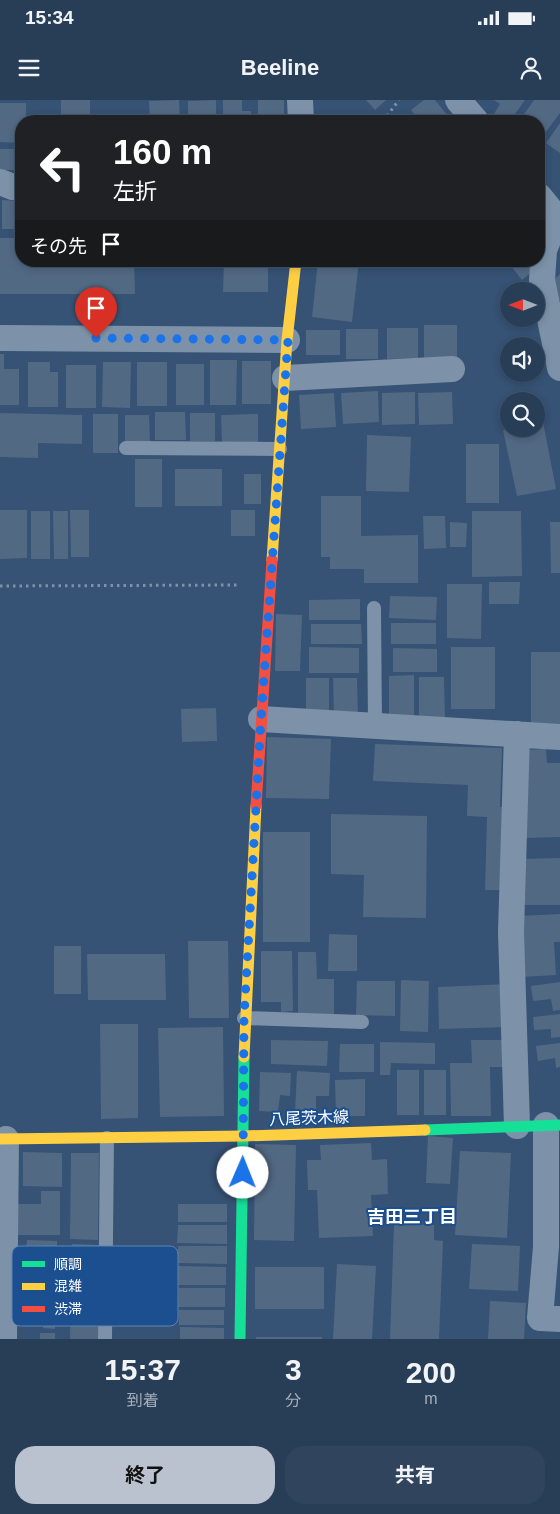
<!DOCTYPE html>
<html lang="ja">
<meta charset="utf-8">
<style>
body{margin:0;font-family:Helvetica,"Noto Sans JP",sans-serif;background:#30455d;color:#f1f3f6;height:100vh;display:flex;flex-direction:column;font-size:19px;white-space:nowrap}
*{box-sizing:border-box;margin:0}
p{font-size:16px;color:#a5aeba}
.icon{flex:none;width:28px;height:28px;fill:none;stroke:currentColor;stroke-width:2;stroke-linecap:round;stroke-linejoin:round}
.map{position:relative;height:1239px;overflow:hidden}
.drawer{display:flex;flex-direction:column;background:#283e57;flex:1}
.drawer>*{flex:none}
.hud{position:absolute;left:15px;top:15px;width:530px;height:152px;border-radius:20px;box-shadow:0 2px 8px #0003,0 0 0 1px #44576d;background:#202124;color:#fff;overflow:hidden}
.needle{width:32px;rotate:270deg}
.buttons{position:absolute;left:500px;top:182px;display:grid;gap:10px}
.buttons a{display:grid;place-items:center;width:45px;height:45px;border-radius:50%;background:#283e57;box-shadow:0 2px 8px #0003,0 0 0 1px #44576d;font-size:25px}
.pin{position:absolute;display:grid;place-items:center;width:42px;height:42px;color:#fff;margin:-51px -21px;border-radius:50% 50% 50% 0;rotate:-45deg;box-shadow:0 0 5px #0007}
.pin .icon{rotate:45deg}
.me{position:absolute;width:55px;margin:-28px;rotate:1deg;stroke-linejoin:round;filter:drop-shadow(0 0 4px #0008)}
.turn{display:flex;align-items:center;gap:18px;height:105px;padding:0 15px;font-size:22px}
.turn .icon{width:65px;height:65px;stroke-width:2.5}
.turn b{display:block;font-size:35px;line-height:42px}
.then{display:flex;align-items:center;height:48px;padding:0 15px;background:#0003;gap:10px;font-size:19px}
.eta{display:flex;justify-content:space-evenly;align-items:center;height:85px;text-align:center}
.eta b{font-size:30px;font-weight:700;line-height:35px}
.action{display:flex;gap:10px;margin-top:auto;padding:10px 15px}
.action a{flex:1;height:58px;border-radius:20px;background:#b9c2ce;color:#111;font-size:20px;font-weight:700;line-height:58px;text-align:center}
.action a+a{background:#30455d;color:#f1f3f6}
.status{display:flex;justify-content:space-between;align-items:center;height:35px;padding:0 25px;background:#283e57;direction:ltr}
.status svg{height:14px;fill:currentColor}
header{display:flex;justify-content:space-between;align-items:center;height:65px;padding:0 15px;background:#283e57;font-size:22px;font-weight:700}
.map>svg:first-child{display:block}
.building{fill:#526984}
.lines{fill:none;stroke-linecap:round;stroke-linejoin:round}
.path{stroke:#7d92a8;stroke-width:3;stroke-dasharray:2.5 4;stroke-linecap:butt}
.lane{stroke:#7d92a8;stroke-width:14}
.street{stroke:#7d92a8;stroke-width:26}
.fast{stroke:#16e098;stroke-width:11}
.slow{stroke:#ffcf43;stroke-width:11}
.jam{stroke:#f24e42;stroke-width:11}
.route{stroke:#1a73e8;stroke-width:9;stroke-dasharray:0 16.2}
.labels{text-anchor:middle;dominant-baseline:central;stroke-width:4;stroke-linejoin:round;paint-order:stroke}
.street-label{font-size:16px;fill:#fff;stroke:#1b4f8f}
.neighbourhood-label{font-size:18px;font-weight:bold;fill:#fff;stroke:#1b4f8f}
.key{fill:#1b4f8f;stroke:#5f84b1;stroke-width:1}
.key-label{font-size:14px;fill:#fff}
</style>
<div class="status"><b>15:34</b><svg viewBox="0 0 49 12"><path d="M0 12V9h3v3zM5 12V6h3v6zM10 12V3h3v9zM15 12V0h3v12zM26 1h20v11H26zM47 4h2v5h-2z"/></svg></div>
<header><svg class="icon" aria-label="menu" viewBox="0 0 24 24"><path d="M4 6h16M4 12h16M4 18h16"/></svg>Beeline<svg class="icon" aria-label="person" viewBox="0 0 24 24"><circle cx="12" cy="8" r="4"/><path d="M4 21q1-7 8-7t8 7"/></svg></header>
<div class="map">
<svg width="560" height="1239" viewBox="0 0 560 1239">
<rect width="100%" height="100%" fill="#365274"/>
<path class="building" d="M 61,0 L 90,0 L 90,21 L 61,21 Z
M 179,0 L 180,21 L 150,21 L 149,1 Z
M 216,0 L 216,21 L 188,21 L 188,1 Z
M 223,0 L 242,0 L 242,11 L 251,11 L 251,21 L 223,21 Z
M 258,0 L 284,0 L 284,21 L 258,21 Z
M 366,0 L 386,0 L 375,10 Z
M 424,0 L 435,0 L 452,21 L 415,21 L 418,19 L 411,10 Z
M 494,0 L 525,0 L 510,21 L 504,21 L 494,14 L 500,4 Z
M 534,0 L 560,0 L 560,13 L 540,40 L 539,21 L 519,21 Z
M 0,3 L 26,3 L 26,21 L 21,21 L 21,43 L 0,42 Z
M 560,23 L 560,53 L 546,43 Z
M 0,49 L 19,49 L 19,70 L 0,70 Z
M 2,100 L 21,101 L 21,129 L 2,129 Z
M 0,138 L 21,138 L 21,161 L 134,161 L 135,194 L 0,194 Z
M 224,161 L 268,161 L 268,192 L 223,192 Z
M 318,161 L 359,161 L 352,222 L 312,217 Z
M 507,161 L 539,161 L 541,164 L 522,180 Z
M 560,174 L 560,201 L 547,185 Z
M 424,225 L 457,225 L 457,260 L 424,260 Z
M 387,228 L 418,228 L 418,258 L 387,259 Z
M 346,229 L 378,229 L 378,259 L 346,259 Z
M 306,230 L 340,230 L 340,255 L 306,255 Z
M 0,254 L 4,254 L 4,269 L 19,269 L 19,305 L 0,305 Z
M 210,260 L 237,260 L 236,305 L 210,305 Z
M 242,261 L 271,261 L 271,304 L 242,304 Z
M 28,262 L 50,262 L 50,272 L 58,272 L 58,307 L 28,307 Z
M 103,262 L 131,262 L 130,308 L 102,307 Z
M 137,262 L 167,262 L 167,306 L 137,306 Z
M 176,264 L 204,264 L 204,305 L 176,305 Z
M 66,265 L 96,265 L 96,308 L 66,308 Z
M 378,291 L 379,322 L 343,324 L 341,293 Z
M 415,292 L 415,324 L 382,325 L 382,293 Z
M 452,292 L 453,324 L 419,325 L 418,293 Z
M 334,293 L 336,327 L 301,329 L 299,295 Z
M 155,312 L 185,312 L 186,340 L 155,340 Z
M 0,313 L 82,315 L 82,344 L 38,343 L 38,358 L 0,357 Z
M 190,313 L 215,313 L 215,341 L 190,341 Z
M 93,314 L 118,314 L 118,353 L 93,353 Z
M 258,314 L 258,342 L 222,342 L 221,315 Z
M 125,315 L 149,315 L 150,342 L 125,342 Z
M 543,322 L 556,389 L 517,396 L 503,330 L 536,329 L 536,324 Z
M 367,335 L 411,337 L 409,392 L 366,391 Z
M 466,344 L 499,344 L 499,403 L 466,403 Z
M 135,359 L 162,359 L 162,407 L 135,407 Z
M 175,369 L 222,369 L 222,406 L 175,406 Z
M 244,374 L 261,374 L 261,404 L 244,404 Z
M 321,396 L 361,396 L 361,436 L 418,435 L 418,483 L 364,483 L 364,469 L 330,469 L 330,457 L 321,457 Z
M 0,410 L 27,410 L 27,458 L 0,459 Z
M 70,410 L 89,410 L 89,457 L 71,457 Z
M 231,410 L 255,410 L 255,436 L 231,436 Z
M 31,411 L 50,411 L 50,459 L 31,459 Z
M 53,411 L 68,411 L 68,459 L 54,459 Z
M 472,411 L 521,411 L 522,476 L 472,477 Z
M 423,416 L 445,416 L 446,448 L 424,449 Z
M 450,422 L 467,423 L 466,447 L 450,447 Z
M 550,422 L 560,422 L 560,473 L 551,473 Z
M 489,482 L 520,482 L 519,504 L 489,504 Z
M 447,484 L 482,484 L 481,539 L 447,538 Z
M 390,496 L 437,497 L 436,520 L 389,518 Z
M 360,499 L 360,520 L 309,520 L 309,500 Z
M 276,514 L 302,515 L 300,571 L 275,571 Z
M 391,523 L 436,523 L 436,544 L 391,544 Z
M 311,524 L 361,524 L 362,544 L 311,544 Z
M 309,547 L 359,548 L 359,573 L 309,573 Z
M 451,547 L 495,547 L 495,609 L 451,609 Z
M 393,548 L 437,549 L 437,572 L 393,572 Z
M 531,552 L 560,552 L 560,624 L 531,624 Z
M 414,575 L 414,617 L 389,617 L 389,576 Z
M 419,577 L 444,577 L 445,620 L 419,620 Z
M 306,578 L 329,578 L 329,616 L 306,616 Z
M 333,578 L 357,578 L 358,615 L 334,616 Z
M 216,608 L 217,641 L 182,642 L 181,609 Z
M 267,637 L 331,639 L 329,699 L 266,698 Z
M 375,644 L 502,648 L 500,707 L 506,707 L 503,790 L 485,790 L 487,717 L 467,716 L 468,685 L 373,681 Z
M 546,649 L 547,663 L 560,663 L 560,737 L 525,738 L 524,650 Z
M 331,714 L 427,716 L 426,818 L 363,817 L 364,775 L 331,774 Z
M 263,732 L 310,732 L 310,842 L 263,842 Z
M 560,758 L 560,805 L 522,805 L 521,759 Z
M 560,814 L 560,842 L 554,842 L 556,875 L 521,877 L 518,816 Z
M 329,834 L 357,835 L 357,871 L 328,871 Z
M 188,841 L 228,841 L 229,918 L 189,918 Z
M 54,846 L 81,846 L 81,894 L 54,894 Z
M 261,851 L 292,851 L 293,911 L 281,912 L 281,902 L 261,902 Z
M 298,852 L 316,852 L 317,879 L 334,879 L 334,914 L 298,914 Z
M 87,854 L 165,854 L 166,900 L 88,900 Z
M 401,880 L 429,881 L 428,932 L 400,931 Z
M 357,881 L 395,881 L 395,916 L 356,915 Z
M 560,882 L 560,910 L 553,911 L 551,899 L 533,901 L 531,886 Z
M 507,884 L 508,927 L 439,929 L 438,887 Z
M 560,914 L 560,937 L 551,938 L 551,929 L 534,930 L 533,917 Z
M 100,924 L 138,924 L 138,1018 L 101,1019 Z
M 223,927 L 224,1016 L 160,1017 L 158,928 Z
M 271,940 L 328,941 L 327,966 L 271,964 Z
M 471,940 L 504,940 L 505,967 L 490,967 L 491,1016 L 451,1016 L 450,963 L 472,963 Z
M 380,942 L 435,943 L 435,964 L 391,963 L 390,975 L 380,975 Z
M 560,943 L 560,967 L 556,968 L 555,958 L 538,961 L 536,946 Z
M 340,944 L 374,944 L 374,972 L 339,972 Z
M 397,970 L 419,970 L 419,1015 L 397,1015 Z
M 424,970 L 446,970 L 446,1015 L 424,1015 Z
M 297,971 L 330,973 L 329,996 L 316,996 L 316,1014 L 295,1013 Z
M 260,972 L 291,973 L 290,996 L 280,995 L 278,1012 L 259,1011 Z
M 365,979 L 365,1016 L 336,1016 L 335,980 Z
M 428,1036 L 453,1038 L 450,1084 L 426,1083 Z
M 371,1043 L 372,1060 L 387,1059 L 388,1094 L 371,1095 L 373,1136 L 319,1138 L 317,1090 L 308,1090 L 307,1060 L 321,1060 L 320,1045 Z
M 255,1044 L 296,1045 L 294,1141 L 254,1140 Z
M 460,1051 L 511,1053 L 507,1138 L 455,1135 Z
M 23,1052 L 62,1053 L 62,1087 L 23,1086 Z
M 71,1053 L 99,1053 L 98,1140 L 70,1139 Z
M 41,1091 L 60,1091 L 60,1135 L 17,1135 L 17,1104 L 41,1104 Z
M 178,1104 L 227,1104 L 227,1122 L 178,1122 Z
M 394,1124 L 434,1125 L 434,1140 L 443,1141 L 439,1239 L 390,1239 Z
M 178,1125 L 227,1125 L 227,1144 L 177,1143 Z
M 27,1140 L 57,1141 L 57,1171 L 15,1170 L 16,1150 L 26,1150 Z
M 72,1144 L 99,1145 L 98,1239 L 70,1239 Z
M 472,1144 L 520,1146 L 518,1191 L 469,1189 Z
M 178,1146 L 227,1146 L 227,1164 L 178,1163 Z
M 337,1164 L 376,1166 L 372,1239 L 333,1239 Z
M 178,1166 L 226,1167 L 226,1185 L 178,1185 Z
M 255,1167 L 324,1167 L 324,1209 L 255,1209 Z
M 18,1173 L 57,1175 L 55,1229 L 43,1228 L 44,1218 L 16,1216 Z
M 179,1188 L 225,1188 L 225,1207 L 178,1207 Z
M 490,1201 L 526,1203 L 524,1239 L 488,1239 Z
M 179,1210 L 224,1210 L 224,1225 L 179,1225 Z
M 180,1227 L 224,1228 L 224,1239 L 180,1239 Z
M 40,1233 L 55,1233 L 55,1239 L 40,1239 Z
M 256,1237 L 322,1237 L 322,1239 L 256,1239 Z"/>
<g class="lines">
<path class="path" d="M 383,21 L 399,0
M 0,486 L 239,485"/>
<path class="lane" d="M 126,348 L 280,349
M 374,508 L 375,626
M 244,918 L 362,922
M 105,1239 L 107,1038"/>
<path class="street" d="M 300,0 L 301,21
M 458,0 L 476,21
M 0,82 L 13,87 L 21,87
M 539,96 L 560,122
M 557,118 L 544,150 L 542,180 L 560,268
M 0,238 L 287,240
M 285,278 L 452,269
M 261,619 L 560,637
M 517,634 L 511,832 L 517,1026
M 546,1025 L 546,1147 L 540,1218 L 560,1219
M 4,1239 L 6,1039"/>
<path class="fast" d="M 425,1030 L 560,1025
M 240,1239 L 244,957"/>
<path class="slow" d="M 272,460 L 287,240 L 296,161
M 244,957 L 256,706
M 0,1039 L 244,1036 L 425,1030"/>
<path class="jam" d="M 256,706 L 272,460"/>
</g>
<g class="lines">
<path class="route" d="M 96,238 L 288,240 L 261,619 L 244,918 L 243,1073"/>
</g>
<g class="labels">
<g class="street-label">
<text transform="translate(309 1018) rotate(-2)">八尾茨木線</text>
</g>
<g class="neighbourhood-label">
<text x="412" y="1117">吉田三丁目</text>
</g>
</g>
<rect x="12" y="1146" width="166" height="80" rx="8" class="key"/>
<rect x="22" y="1161" width="23" height="6" fill="#16e098"/>
<rect x="22" y="1183" width="23" height="7" fill="#ffcf43"/>
<rect x="22" y="1206" width="23" height="6" fill="#f24e42"/>
<g class="key-label">
<text x="54" y="1169">順調</text>
<text x="54" y="1191">混雑</text>
<text x="54" y="1214">渋滞</text>
</g>
</svg>
<div class="buttons">
<a><svg class="needle" viewBox="-14 -14 28 28"><path d="M0-13l5 13h-10z" fill="#e53935"/><path d="M0 13l5-13h-10z" fill="#a5aeba"/></svg></a>
<a><svg class="icon" aria-label="sound" viewBox="0 0 24 24"><path d="M4 9h4l5-4v14l-5-4H4zM17 9q2 3 0 6"/></svg></a>
<a><svg class="icon" aria-label="search" viewBox="0 0 24 24"><circle cx="10" cy="10" r="6"/><path d="M15 15l6 6"/></svg></a>
</div>
<div class="pin" style="left:96px;top:238px;background:#d93025"><svg class="icon" aria-label="arrive" viewBox="0 0 24 24"><path d="M6 21V4h12l-3 4 3 4H6"/></svg></div>
<svg class="me" style="left:243px;top:1073px" viewBox="-20 -20 40 40"><circle r="19" fill="#fff"/><path d="M0-13L10 11 0 6-10 11z" fill="#1a73e8"/></svg>
<div class="hud">
<div class="turn"><svg class="icon" aria-label="left" viewBox="0 0 24 24"><path d="M17 20v-9H6M10 6l-5 5 5 5"/></svg><div><b>160 m</b>左折</div></div>
<div class="then">その先<svg class="icon" aria-label="arrive" viewBox="0 0 24 24"><path d="M6 21V4h12l-3 4 3 4H6"/></svg></div>
</div>
</div>
<section class="drawer">
<div class="eta">
<div><b>15:37</b><p>到着</p></div>
<div><b>3</b><p>分</p></div>
<div><b>200</b><p>m</p></div>
</div>
<div class="action"><a>終了</a><a>共有</a></div>
</section>
